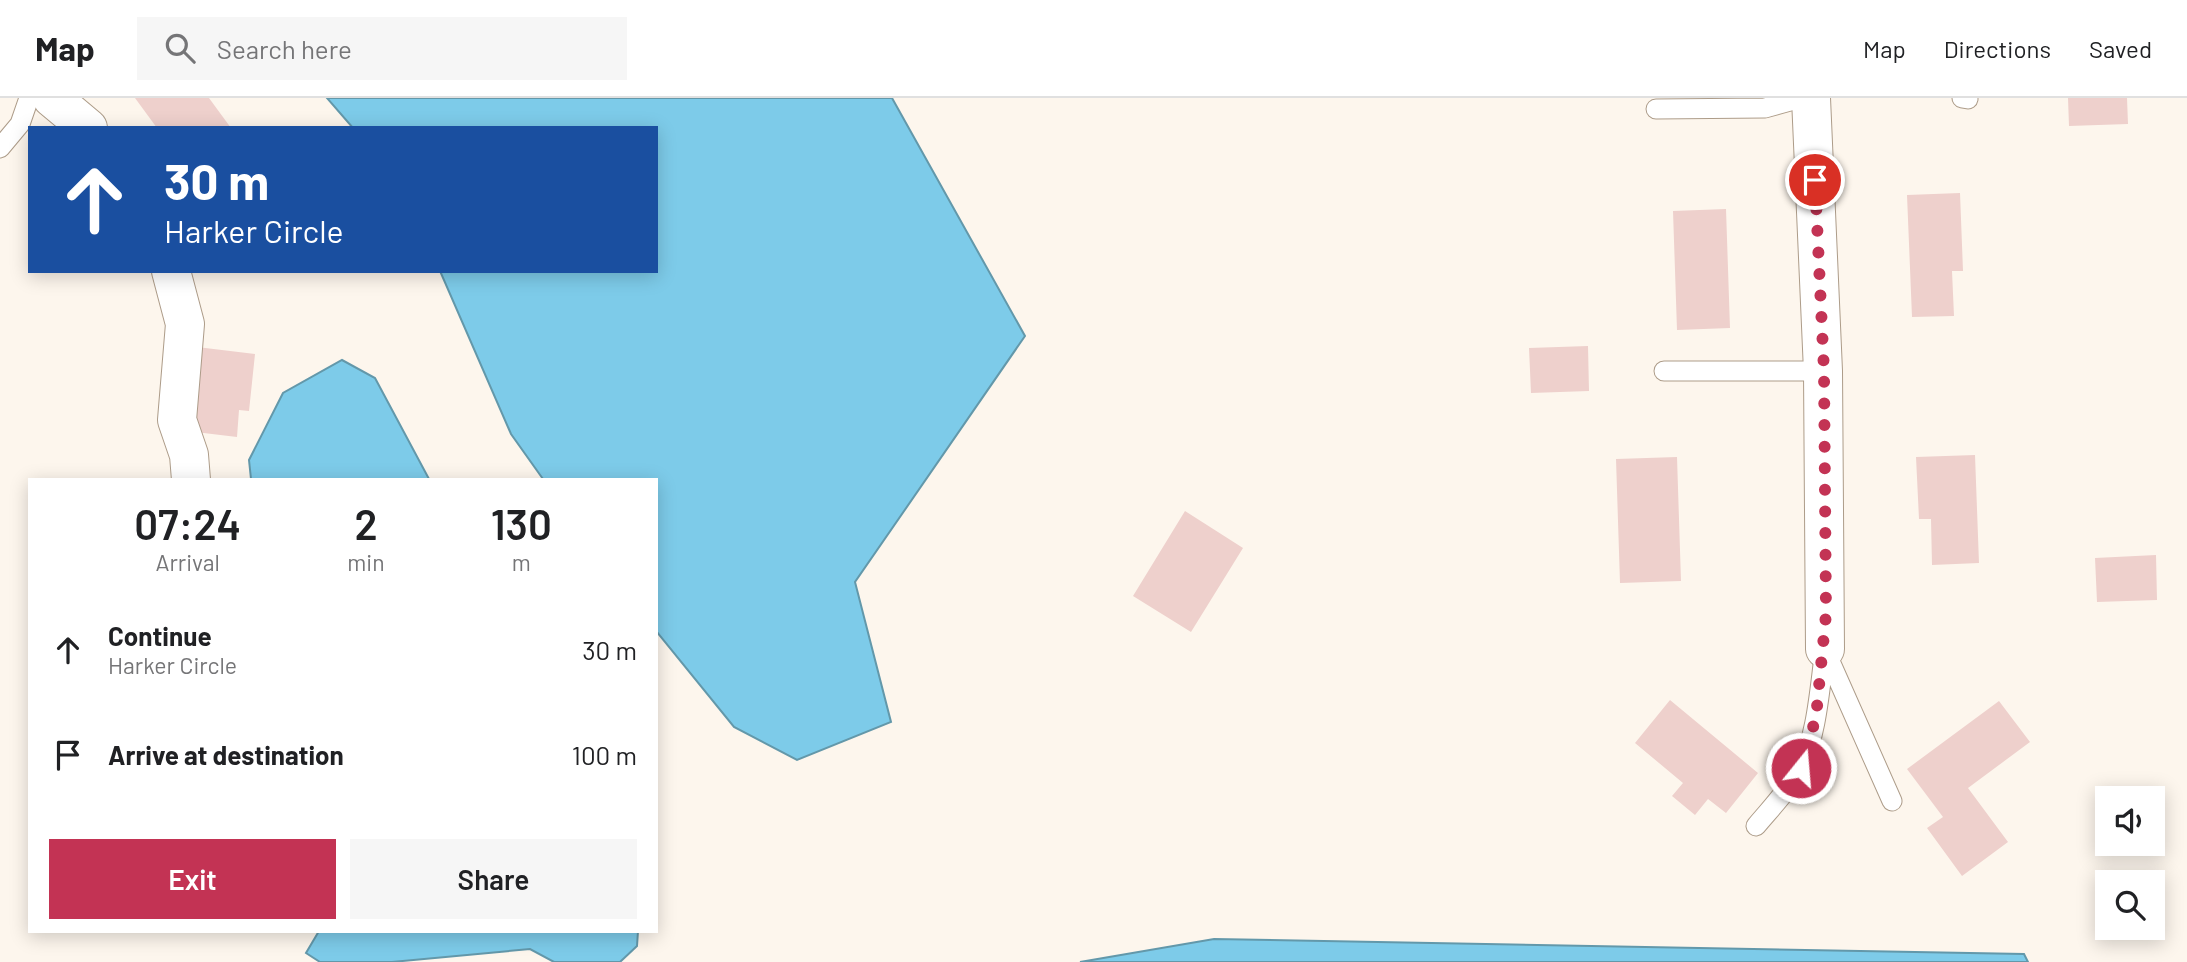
<!DOCTYPE html>
<style>
body{margin:0;font-family:Barlow,sans-serif;background:#f6f6f6;color:#202124;height:100vh;display:flex;flex-direction:column;font-size:26px;white-space:nowrap}
*{box-sizing:border-box;margin:0}
p{font-size:23px;color:#757577}
.icon{flex:none;width:38px;height:38px;fill:none;stroke:currentColor;stroke-width:2;stroke-linecap:round;stroke-linejoin:round}
.map{position:relative;flex:1;overflow:hidden}
.panel{position:absolute;left:28px;top:380px;width:630px;height:455px;display:flex;flex-direction:column;background:#fff;border-radius:0px;box-shadow:0 4px 18px #0003}
.panel>*{flex:none}
.hud{position:absolute;left:28px;top:28px;width:630px;height:147px;border-radius:0px;box-shadow:0 4px 18px #0003;background:#1a4fa0;color:#fff;overflow:hidden}
.controls{position:absolute;left:2095px;top:688px;display:grid;gap:14px}
.controls a{display:grid;place-items:center;width:70px;height:70px;border-radius:0px;background:#fff;box-shadow:0 4px 18px #0003;font-size:35px}
.pin{position:absolute;display:grid;place-items:center;width:60px;height:60px;color:#fff;margin:-30px;border:4px solid #fff;border-radius:50%;box-shadow:0 2px 7px #0007}
.me{position:absolute;width:77px;margin:-38px;rotate:17deg;stroke-linejoin:round;filter:drop-shadow(0 0 5px #0008)}
.turn{display:flex;align-items:center;gap:24px;height:147px;padding:0 21px;font-size:32px}
.turn .icon{width:91px;height:91px;stroke-width:2.5}
.turn b{display:block;font-size:49px;line-height:60px}
.eta{display:flex;justify-content:space-evenly;align-items:center;height:119px;text-align:center}
.eta b{font-size:42px;font-weight:600;line-height:49px}
.primary-button{display:flex;gap:14px;margin-top:auto;padding:14px 21px}
.primary-button a{flex:1;height:80px;border-radius:0px;background:#c33354;color:#fff;font-size:28px;font-weight:600;line-height:80px;text-align:center}
.primary-button a+a{background:#f6f6f6;color:#202124}
ul{padding:0;list-style:none}
li{display:flex;align-items:center;gap:21px;height:105px;padding:0 21px}
li div{flex:1}
li b{display:block;font-size:26px}
li em{font-style:normal}
header{display:flex;align-items:center;gap:42px;box-sizing:border-box;height:98px;padding:0 35px;background:#fff;border-bottom:2px solid #e0e0e0}
header strong{font-size:33px}
nav{display:flex;gap:38px;margin-inline-start:auto;font-size:24px}
.search{width:490px;height:63px;background:#f6f6f6;display:flex;align-items:center;gap:18px;box-sizing:border-box;padding:0 24px;border-radius:0px;color:#757577;font-size:26px}
.map>svg:first-child{display:block}
.water{fill:#7dcbe9;stroke:#6398aa;stroke-width:2}
.building{fill:#eed0cc}
.lines{fill:none;stroke-linecap:round;stroke-linejoin:round}
.lane-casing{stroke:#ad9c89;stroke-width:21}
.street-casing{stroke:#ad9c89;stroke-width:40}
.lane{stroke:#fff;stroke-width:19}
.street{stroke:#fff;stroke-width:38}
.route{stroke:#c33354;stroke-width:12;stroke-dasharray:0 21.6}
</style>
<header>
<strong>Map</strong>
<div class="search"><svg class="icon" aria-label="search" viewBox="0 0 24 24"><circle cx="10" cy="10" r="6"/><path d="M15 15l6 6"/></svg>Search here</div>
<nav><a>Map</a><a>Directions</a><a>Saved</a></nav>
</header>
<div class="map">
<svg width="2187" height="864" viewBox="0 0 2187 864">
<rect width="100%" height="100%" fill="#fdf6ed"/>
<path class="water" d="M 327,0 L 892,0 L 1025,238 L 855,484 L 891,624 L 797,662 L 734,629 L 656,533 L 656,382 L 543,381 L 511,336 L 440,173 L 656,173 L 656,30 L 353,30 Z
M 342,262 L 375,280 L 429,381 L 251,381 L 249,362 L 283,295 Z
M 319,833 L 638,833 L 637,848 L 620,864 L 554,864 L 530,851 L 392,864 L 320,864 L 306,855 Z
M 1214,841 L 2024,856 L 2028,864 L 1080,864 Z"/>
<path class="building" d="M 135,0 L 209,0 L 231,30 L 157,30 Z
M 2068,0 L 2127,0 L 2128,26 L 2069,28 Z
M 1960,95 L 1963,173 L 1952,173 L 1954,218 L 1912,219 L 1907,97 Z
M 1726,111 L 1730,230 L 1677,232 L 1673,113 Z
M 1588,248 L 1589,293 L 1531,295 L 1529,250 Z
M 197,249 L 255,256 L 249,313 L 239,312 L 237,339 L 187,333 Z
M 1975,357 L 1979,465 L 1932,467 L 1931,421 L 1919,421 L 1916,359 Z
M 1677,359 L 1681,483 L 1620,485 L 1616,361 Z
M 1185,413 L 1243,450 L 1191,534 L 1133,498 Z
M 2156,457 L 2157,502 L 2097,504 L 2095,460 Z
M 1670,602 L 1758,675 L 1726,715 L 1708,701 L 1695,717 L 1672,698 L 1683,685 L 1635,645 Z
M 1999,603 L 2030,644 L 1968,690 L 2008,744 L 1962,778 L 1927,730 L 1943,719 L 1907,671 Z"/>
<g class="lines">
<g class="lane-casing">
<path id="lane" d="M 1962,0 L 1968,1
M 1656,11 L 1765,10 L 1801,0
M 0,50 L 20,26 L 29,0
M 1664,273 L 1823,273
M 1825,552 L 1892,703
M 1756,728 C 1771,710 1788,693 1799,672 C 1817,641 1820,587 1825,551"/>
</g>
<g class="street-casing">
<path id="street" d="M 52,0 L 88,30
M 1811,0 L 1823,273 L 1825,551
M 171,173 L 185,226 L 177,322 L 189,357 L 191,382"/>
</g>
<use href="#lane" class="lane"/>
<use href="#street" class="street"/>
</g>
<g class="lines">
<path class="route" d="M 1801,670 L 1816,619 L 1826,516 L 1824,273 L 1815,82"/>
</g>
</svg>
<div class="controls">
<a><svg class="icon" aria-label="sound" viewBox="0 0 24 24"><path d="M4 9h4l5-4v14l-5-4H4zM17 9q2 3 0 6"/></svg></a>
<a><svg class="icon" aria-label="search" viewBox="0 0 24 24"><circle cx="10" cy="10" r="6"/><path d="M15 15l6 6"/></svg></a>
</div>
<div class="pin" style="left:1815px;top:82px;background:#d93025"><svg class="icon" aria-label="arrive" viewBox="0 0 24 24"><path d="M6 21V4h12l-3 4 3 4H6"/></svg></div>
<svg class="me" style="left:1801px;top:670px" viewBox="-20 -20 40 40"><circle r="17" fill="#c33354" stroke="#fff" stroke-width="3"/><path d="M0-11L8 9 0 5-8 9z" fill="#fff"/></svg>
<div class="hud">
<div class="turn"><svg class="icon" aria-label="ahead" viewBox="0 0 24 24"><path d="M12 20V5M6 11l6-6 6 6"/></svg><div><b>30 m</b>Harker Circle</div></div>
</div>
<section class="panel">
<div class="eta">
<div><b>07:24</b><p>Arrival</p></div>
<div><b>2</b><p>min</p></div>
<div><b>130</b><p>m</p></div>
</div>
<ul>
<li><svg class="icon" aria-label="ahead" viewBox="0 0 24 24"><path d="M12 20V5M6 11l6-6 6 6"/></svg><div><b>Continue</b><p>Harker Circle</p></div><em>30 m</em></li>
<li><svg class="icon" aria-label="arrive" viewBox="0 0 24 24"><path d="M6 21V4h12l-3 4 3 4H6"/></svg><div><b>Arrive at destination</b></div><em>100 m</em></li>
</ul>
<div class="primary-button"><a>Exit</a><a>Share</a></div>
</section>
</div>
